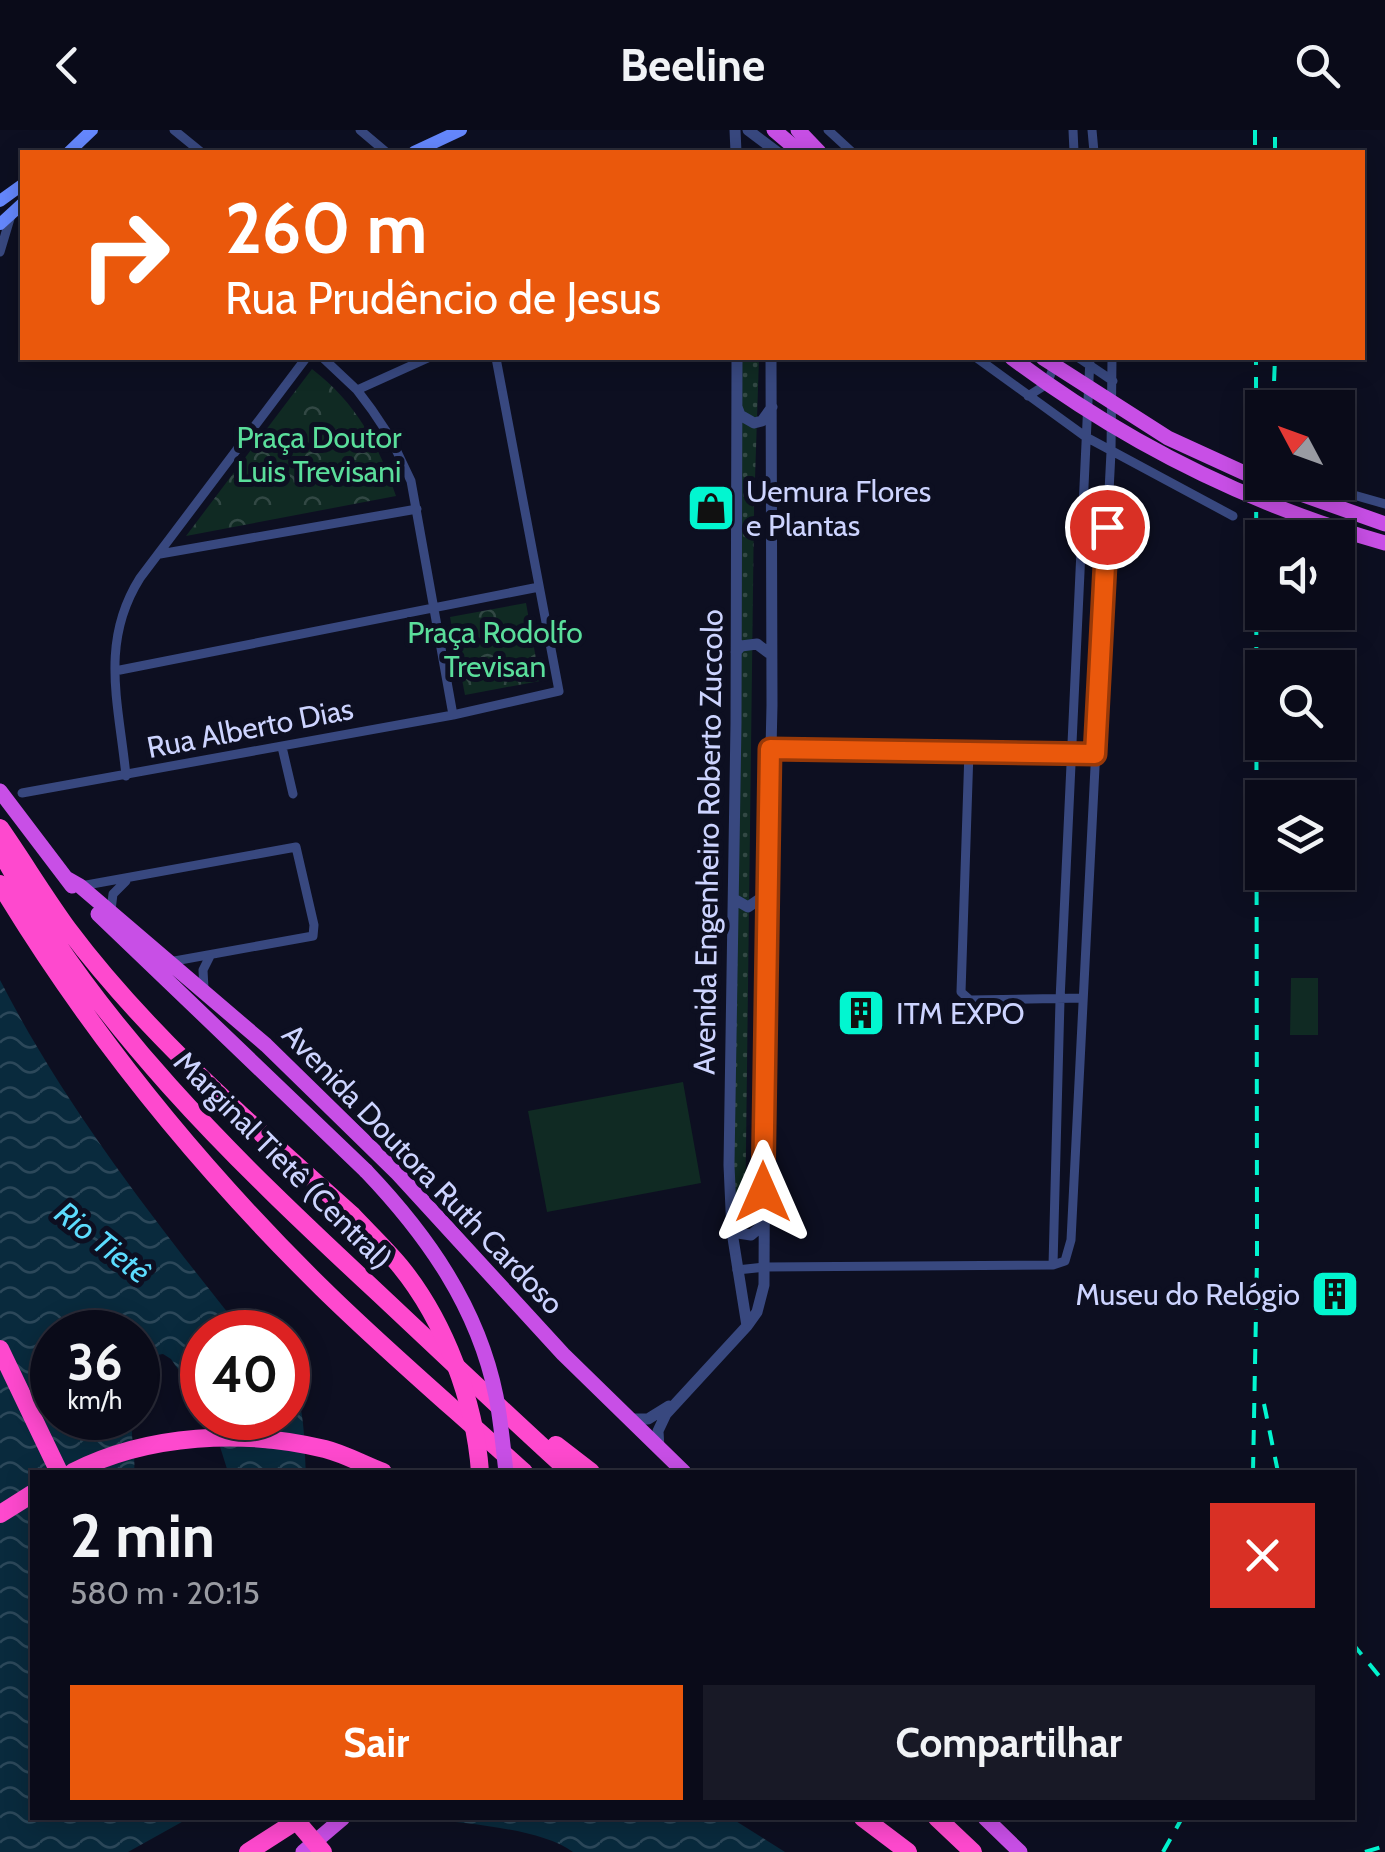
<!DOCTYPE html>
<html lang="pt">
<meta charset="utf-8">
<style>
body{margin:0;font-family:Cabin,sans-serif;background:#181926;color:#f1f3f6;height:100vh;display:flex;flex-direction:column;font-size:38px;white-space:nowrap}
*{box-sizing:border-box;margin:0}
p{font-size:32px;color:#999ba2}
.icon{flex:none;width:55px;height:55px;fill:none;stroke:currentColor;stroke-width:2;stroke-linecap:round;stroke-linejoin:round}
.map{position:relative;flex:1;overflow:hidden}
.drawer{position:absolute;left:30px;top:1340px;width:1325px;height:350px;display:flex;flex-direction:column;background:#0a0b19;border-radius:0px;box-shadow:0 5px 25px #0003,0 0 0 2px #2a2b38}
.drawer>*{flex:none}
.guide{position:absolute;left:20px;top:20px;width:1345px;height:210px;border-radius:0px;box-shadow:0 5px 25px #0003,0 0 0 2px #2a2b38;background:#ea580c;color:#fff;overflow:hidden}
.needle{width:65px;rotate:311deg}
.controls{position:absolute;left:1245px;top:260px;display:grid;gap:20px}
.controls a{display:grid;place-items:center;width:110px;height:110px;border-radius:0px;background:#0a0b19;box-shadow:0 5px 25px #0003,0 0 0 2px #2a2b38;font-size:50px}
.speed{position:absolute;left:30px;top:1180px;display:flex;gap:20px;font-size:50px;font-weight:700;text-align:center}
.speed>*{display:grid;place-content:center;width:130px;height:130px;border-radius:50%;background:#0a0b19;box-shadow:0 5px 25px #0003,0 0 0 2px #2a2b38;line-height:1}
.speed small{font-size:25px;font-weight:400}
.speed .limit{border:15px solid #d22;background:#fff;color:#111}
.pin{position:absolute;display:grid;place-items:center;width:85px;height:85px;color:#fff;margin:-42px;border:5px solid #fff;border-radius:50%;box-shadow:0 2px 10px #0007}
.me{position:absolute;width:110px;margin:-55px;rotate:0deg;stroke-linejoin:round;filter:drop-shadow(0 0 8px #0008)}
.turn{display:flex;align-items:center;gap:35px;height:210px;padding:0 40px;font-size:45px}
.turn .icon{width:130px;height:130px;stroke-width:2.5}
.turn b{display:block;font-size:70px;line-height:85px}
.round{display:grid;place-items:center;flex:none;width:105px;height:105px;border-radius:0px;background:#181926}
.summary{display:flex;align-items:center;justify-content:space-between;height:170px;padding:0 40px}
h1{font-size:60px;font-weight:800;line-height:75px}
.button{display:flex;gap:20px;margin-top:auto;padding:20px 40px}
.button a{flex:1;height:115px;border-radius:0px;background:#ea580c;color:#fff;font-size:40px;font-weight:800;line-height:115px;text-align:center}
.button a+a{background:#181926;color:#f1f3f6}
header{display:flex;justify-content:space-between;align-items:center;height:130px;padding:0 40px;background:#0a0b19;font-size:45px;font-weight:800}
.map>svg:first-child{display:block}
.grass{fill:#102a23}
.park{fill:url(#park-crowns)}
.garden{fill:url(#garden-dots)}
.water{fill:url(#water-waves)}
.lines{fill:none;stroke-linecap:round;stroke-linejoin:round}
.minor{stroke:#38487f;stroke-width:9}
.tertiary{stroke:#38487f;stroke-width:11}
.secondary{stroke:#6588fe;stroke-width:12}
.trunk{stroke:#c84fe6;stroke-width:15}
.motorway{stroke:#fe49ce;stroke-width:18}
.rail{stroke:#02f6d0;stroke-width:4;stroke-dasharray:15 12;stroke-linecap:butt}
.trunk-bridge{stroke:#c84fe6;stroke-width:15}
.motorway-bridge{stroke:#fe49ce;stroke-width:18}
.route-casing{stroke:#983908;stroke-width:25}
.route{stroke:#ea580c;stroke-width:18}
.labels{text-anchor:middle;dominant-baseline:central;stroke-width:10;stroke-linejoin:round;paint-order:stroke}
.park-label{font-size:30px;fill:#5ade9b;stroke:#0d0f21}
.poi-label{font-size:30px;fill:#cdd4ff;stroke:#0d0f21;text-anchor:start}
.street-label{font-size:30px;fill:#cdd4ff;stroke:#0d0f21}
.water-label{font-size:32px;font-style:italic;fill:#5cdcfe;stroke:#0d0f21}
</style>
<header><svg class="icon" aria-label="back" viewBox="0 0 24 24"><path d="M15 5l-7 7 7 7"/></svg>Beeline<svg class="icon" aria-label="search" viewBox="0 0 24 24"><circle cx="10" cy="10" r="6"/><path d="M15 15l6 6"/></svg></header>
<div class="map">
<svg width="1385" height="1722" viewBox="0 0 1385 1722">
<defs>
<pattern id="park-crowns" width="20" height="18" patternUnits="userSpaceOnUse" patternTransform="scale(2.5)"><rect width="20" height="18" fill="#102a23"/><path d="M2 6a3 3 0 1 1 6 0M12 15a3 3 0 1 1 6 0" fill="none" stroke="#324844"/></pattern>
<pattern id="garden-dots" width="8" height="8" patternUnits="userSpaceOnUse" patternTransform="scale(2.5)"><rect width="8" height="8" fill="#102a23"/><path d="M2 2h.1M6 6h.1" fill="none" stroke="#324844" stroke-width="1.8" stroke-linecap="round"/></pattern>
<pattern id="water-waves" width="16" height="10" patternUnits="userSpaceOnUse" patternTransform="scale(2.5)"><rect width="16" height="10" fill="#092a3d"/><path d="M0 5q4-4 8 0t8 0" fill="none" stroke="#2c485a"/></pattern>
</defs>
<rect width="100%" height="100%" fill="#0d0f21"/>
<path class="grass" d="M 1291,848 L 1318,848 L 1318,905 L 1290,905 Z
M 683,952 L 701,1053 L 547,1082 L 528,981 Z"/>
<path class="park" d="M 312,239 C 356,273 378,313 396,366 L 186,406 Z
M 526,473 L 540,551 L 465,565 L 450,487 Z"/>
<path class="garden" d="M 742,228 L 759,228 L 754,379 L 745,1098 L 733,1098 Z"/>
<path class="water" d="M 0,850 C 65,977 155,1091 243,1202 L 202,1202 L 202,1275 L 171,1229 L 163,1224 L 145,1227 L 138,1239 L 138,1202 L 52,1202 L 52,1288 L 132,1288 C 130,1306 136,1324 134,1342 L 32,1342 L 32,1688 L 189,1688 L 128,1722 L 0,1722 Z
M 288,1249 C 306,1267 304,1318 306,1342 L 228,1342 L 211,1288 L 288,1288 Z
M 425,1688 L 731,1688 L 785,1722 L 573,1722 C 540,1698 466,1694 425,1688 Z"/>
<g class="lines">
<path class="minor" d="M 174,0 L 201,22
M 360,0 L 386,22
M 828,0 L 852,22
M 1073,0 L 1074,22
M 1092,0 L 1094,22
M 0,122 L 12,82
M 323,228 L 357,260 L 372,280 L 390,307 L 411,351 L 453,585
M 977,228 L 1086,307 L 1233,386
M 1079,228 L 1113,251
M 1090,228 L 1060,870 L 1053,1135 L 1065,1131 L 1071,1110 L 1111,322 L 1112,228
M 357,260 L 428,228
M 1028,266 L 1047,254 L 1057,228
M 1322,356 L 1385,374
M 160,424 L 417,379
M 115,541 L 539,457
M 282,617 L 293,664
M 770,619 L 1095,624
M 969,621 L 961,862 L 970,870 L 1083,868
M 126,646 C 119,574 99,513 140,448 L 306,228
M 22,663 L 453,585 L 559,561 L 496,228
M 81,756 L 296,717 L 314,795 L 313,806 L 169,832
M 111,780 L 113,764 L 126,751
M 204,859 L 203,840 L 210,826
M 737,1140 L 765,1137 L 1053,1135"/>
<path class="tertiary" d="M 735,0 L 736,22
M 748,0 L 777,22
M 737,228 L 736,593 L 729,1035 L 732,1102 L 747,1196
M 737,277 L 740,285 L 754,293 L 762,291 L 772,277
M 736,522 L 741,516 L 757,514 L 769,523
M 734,769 L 748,777 L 767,764
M 732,1102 L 751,1105 L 763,1095
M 629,1289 L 648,1289 L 669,1276
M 659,1319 L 658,1301 L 666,1284 L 747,1196 L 757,1182 L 764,1155 L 765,887 L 772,575 L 771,228"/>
<path class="secondary" d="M 69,22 L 92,0
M 414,22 L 461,0
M 0,71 L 22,55
M 0,94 L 22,74"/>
<path class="trunk" d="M 774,0 L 800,22
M 798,0 L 819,22
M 0,661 L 72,756
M 66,748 L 80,756 L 266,915 L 398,1044 L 563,1224 L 684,1342
M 98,784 L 366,1041
M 985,1688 L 1020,1722
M 303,1722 L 343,1688"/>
<path class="motorway" d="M 0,698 C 23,731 44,766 68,799 C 148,906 253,996 352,1085
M 0,720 C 93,894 234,1029 377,1162 C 441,1222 505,1283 570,1342
M 0,754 C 88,900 200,1038 322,1158 C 387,1222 457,1281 524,1342
M 0,1219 L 59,1342
M 556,1315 L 591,1342
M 73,1342 C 148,1304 244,1299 325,1319 C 345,1324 364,1335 383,1342
M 0,1384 L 32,1364
M 863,1688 L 908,1722
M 937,1688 L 973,1722
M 248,1722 L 301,1688"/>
<path class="rail" d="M 1255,0 L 1255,22
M 1275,22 L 1275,0
M 1273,278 L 1275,228
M 1264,1274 L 1278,1342
M 1253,1342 L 1257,1128 L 1256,228
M 1352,1513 L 1385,1553
M 1163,1722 L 1182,1688
M 1365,1722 L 1385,1716"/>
<path class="trunk-bridge" d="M 1012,228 C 1124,312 1250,375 1385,413
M 1043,228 L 1168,308 L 1262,351
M 1267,352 L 1385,394
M 366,1041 C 427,1105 478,1177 496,1266 C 501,1291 503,1317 506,1342"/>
<path class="motorway-bridge" d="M 352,1085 C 368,1102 385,1118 400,1136 C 445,1191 475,1272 480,1342
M 294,1688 L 323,1722"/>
</g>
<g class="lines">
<g class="route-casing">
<path id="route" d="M 763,1062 L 770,619 L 1095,624 L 1107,397"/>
</g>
<use href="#route" class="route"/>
</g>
<defs>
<g id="shop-square" transform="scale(2.5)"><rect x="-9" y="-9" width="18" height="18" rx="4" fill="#02f6d0" stroke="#0d0f21"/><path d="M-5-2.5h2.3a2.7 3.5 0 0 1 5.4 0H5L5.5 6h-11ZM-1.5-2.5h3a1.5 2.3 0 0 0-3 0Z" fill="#111"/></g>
<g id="building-square" transform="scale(2.5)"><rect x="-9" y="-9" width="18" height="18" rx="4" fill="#02f6d0" stroke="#0d0f21"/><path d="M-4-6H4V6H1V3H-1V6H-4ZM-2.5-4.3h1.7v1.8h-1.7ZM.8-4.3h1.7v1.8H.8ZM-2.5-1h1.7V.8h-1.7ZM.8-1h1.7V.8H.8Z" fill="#111"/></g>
</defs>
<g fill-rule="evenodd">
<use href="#shop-square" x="711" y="378"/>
<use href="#building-square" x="861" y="883"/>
<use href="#building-square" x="1335" y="1164"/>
</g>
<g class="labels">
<g class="park-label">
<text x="319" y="307">Praça Doutor<tspan x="319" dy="34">Luis Trevisani</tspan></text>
<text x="495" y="502">Praça Rodolfo<tspan x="495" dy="34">Trevisan</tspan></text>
</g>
<g class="poi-label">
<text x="746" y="361">Uemura Flores<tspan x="746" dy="34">e Plantas</tspan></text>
<text x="896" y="883">ITM EXPO</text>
<text x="1300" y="1164" text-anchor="end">Museu do Relógio</text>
</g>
<g class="street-label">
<text transform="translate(250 598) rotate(-11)">Rua Alberto Dias</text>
<text transform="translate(708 712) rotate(-89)">Avenida Engenheiro Roberto Zuccolo</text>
<text transform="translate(283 1030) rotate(45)">Marginal Tietê (Central)</text>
<text transform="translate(423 1039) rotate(46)">Avenida Doutora Ruth Cardoso</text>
</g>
<g class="water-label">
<text transform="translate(103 1112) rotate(38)">Rio Tietê</text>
</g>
</g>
</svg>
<div class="controls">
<a><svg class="needle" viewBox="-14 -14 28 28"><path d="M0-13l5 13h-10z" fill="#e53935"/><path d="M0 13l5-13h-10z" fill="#999ba2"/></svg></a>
<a><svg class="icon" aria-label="sound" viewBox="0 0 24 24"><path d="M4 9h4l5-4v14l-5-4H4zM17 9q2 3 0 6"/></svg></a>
<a><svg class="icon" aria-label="search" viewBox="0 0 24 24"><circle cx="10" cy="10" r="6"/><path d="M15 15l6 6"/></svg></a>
<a><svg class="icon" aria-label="layers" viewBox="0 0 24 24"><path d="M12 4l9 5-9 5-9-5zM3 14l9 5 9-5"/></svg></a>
</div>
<div class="speed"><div>36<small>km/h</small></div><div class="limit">40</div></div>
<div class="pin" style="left:1107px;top:397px;background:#d93025"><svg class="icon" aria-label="arrive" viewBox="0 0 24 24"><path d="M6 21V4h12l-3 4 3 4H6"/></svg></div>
<svg class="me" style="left:763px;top:1062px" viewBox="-20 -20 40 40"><path d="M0-17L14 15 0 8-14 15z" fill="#ea580c" stroke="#fff" stroke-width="4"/></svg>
<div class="guide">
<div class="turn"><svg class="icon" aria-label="right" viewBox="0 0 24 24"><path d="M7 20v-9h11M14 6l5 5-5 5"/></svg><div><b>260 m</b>Rua Prudêncio de Jesus</div></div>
</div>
<section class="drawer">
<div class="summary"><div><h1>2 min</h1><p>580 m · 20:15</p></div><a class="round" style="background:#d93025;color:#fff"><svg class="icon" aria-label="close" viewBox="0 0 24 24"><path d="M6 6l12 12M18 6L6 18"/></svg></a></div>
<div class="button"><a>Sair</a><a>Compartilhar</a></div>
</section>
</div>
